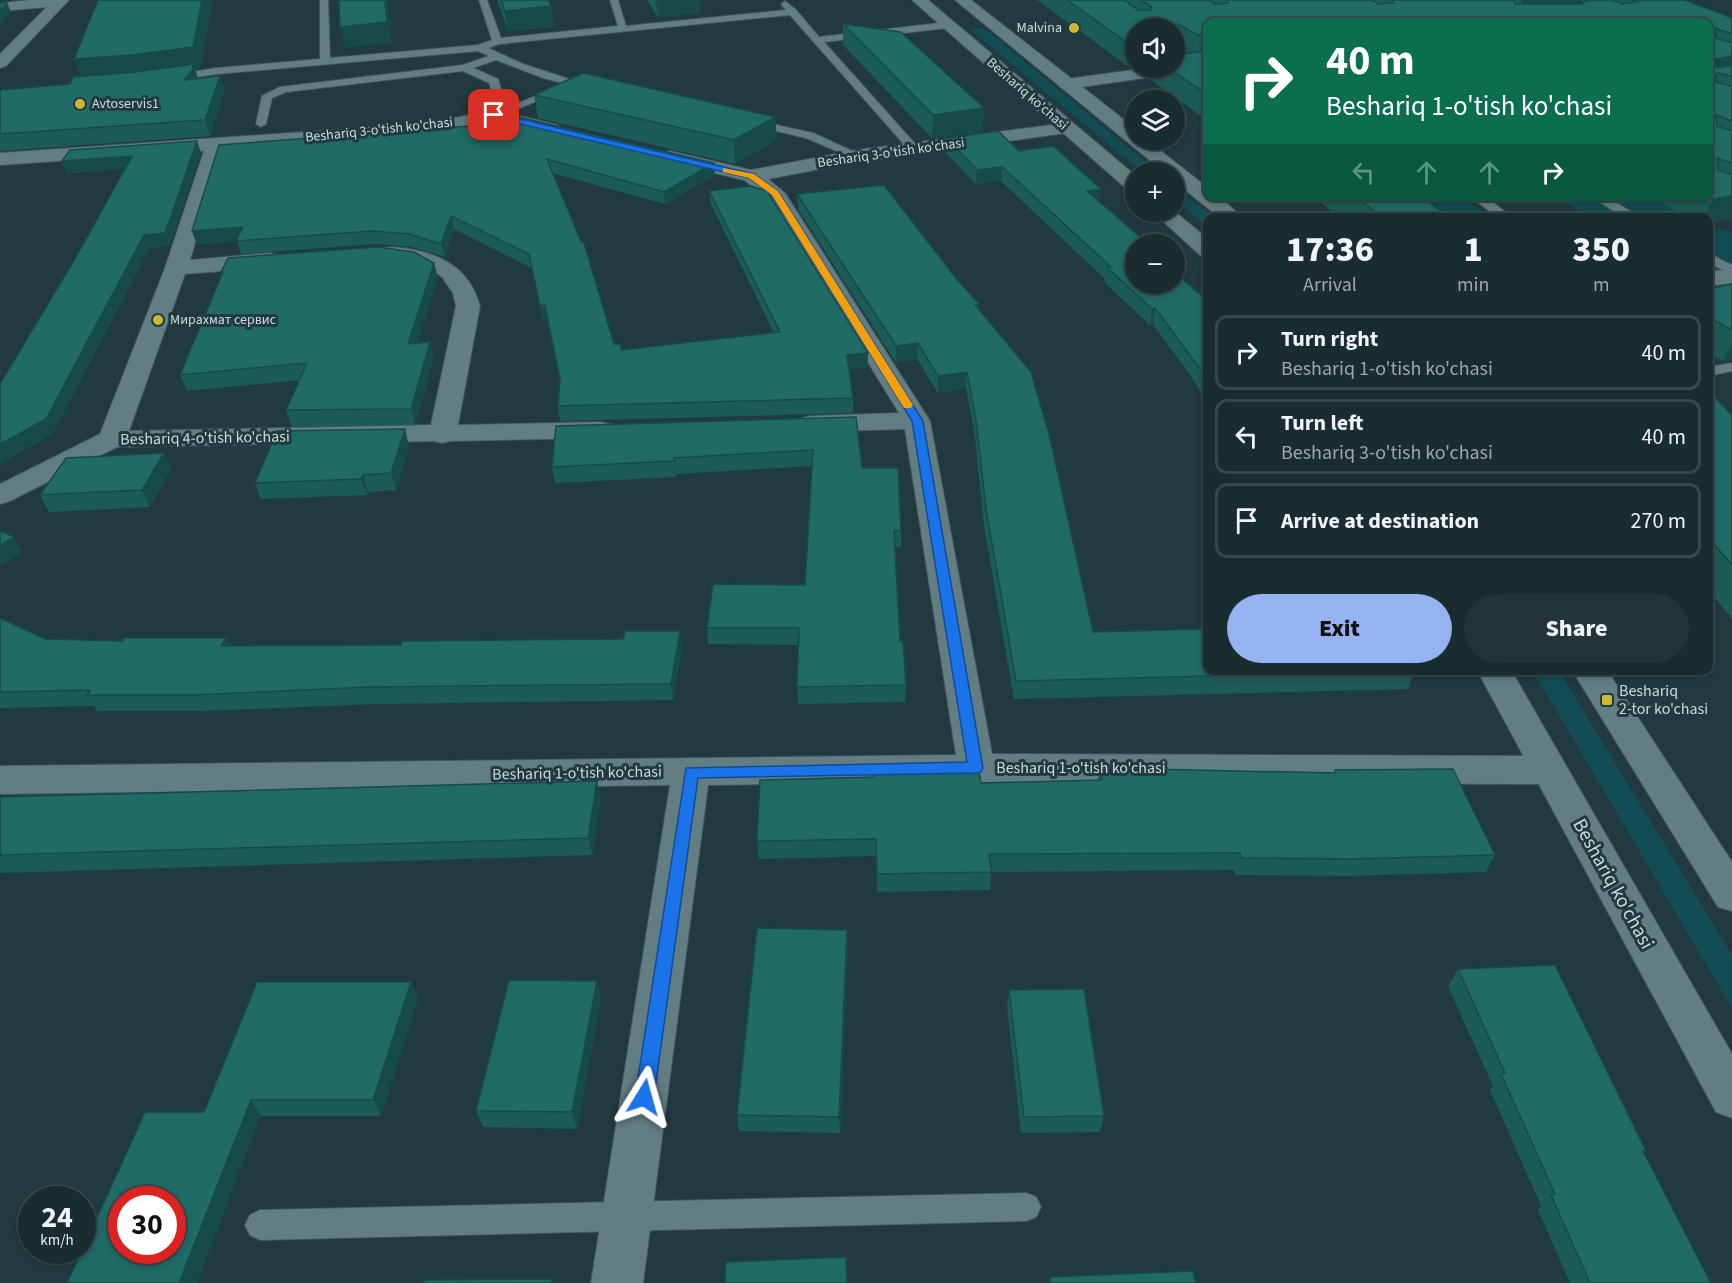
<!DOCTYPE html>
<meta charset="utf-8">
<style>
body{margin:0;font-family:"Source Sans 3",sans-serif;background:#223437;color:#f1f3f6;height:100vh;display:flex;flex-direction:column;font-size:22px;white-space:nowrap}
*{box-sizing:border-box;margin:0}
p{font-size:20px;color:#9fa7aa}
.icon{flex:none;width:33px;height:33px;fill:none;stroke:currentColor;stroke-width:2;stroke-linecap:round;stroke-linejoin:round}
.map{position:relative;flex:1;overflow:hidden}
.panel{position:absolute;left:1203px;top:213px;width:510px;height:462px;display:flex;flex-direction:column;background:#192c2f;border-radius:12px;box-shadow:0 3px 9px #0003,0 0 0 2px #37484b}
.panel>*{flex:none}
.banner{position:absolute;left:1203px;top:18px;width:510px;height:183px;border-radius:12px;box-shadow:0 3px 9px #0003,0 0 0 2px #37484b;background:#0b6e4f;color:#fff;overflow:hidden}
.tools{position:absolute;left:1125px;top:18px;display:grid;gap:12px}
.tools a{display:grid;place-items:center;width:60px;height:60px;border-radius:50%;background:#192c2f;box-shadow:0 3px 9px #0003,0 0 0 2px #37484b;font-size:30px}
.speed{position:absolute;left:18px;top:1186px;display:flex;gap:12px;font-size:30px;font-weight:700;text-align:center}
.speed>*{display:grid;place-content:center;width:78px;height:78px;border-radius:50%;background:#192c2f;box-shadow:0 3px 9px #0003,0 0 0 2px #37484b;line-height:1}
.speed small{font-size:15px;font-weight:400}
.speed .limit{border:9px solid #d22;background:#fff;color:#111}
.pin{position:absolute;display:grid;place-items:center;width:51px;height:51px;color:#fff;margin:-26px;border-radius:12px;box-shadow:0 3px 9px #0006}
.me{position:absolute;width:66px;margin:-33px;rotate:8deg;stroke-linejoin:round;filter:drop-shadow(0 0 4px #0008)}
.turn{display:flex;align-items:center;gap:21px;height:126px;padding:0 24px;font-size:27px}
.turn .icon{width:78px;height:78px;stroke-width:2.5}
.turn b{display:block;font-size:42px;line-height:51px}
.lanes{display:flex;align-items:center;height:57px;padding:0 24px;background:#0003;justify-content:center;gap:30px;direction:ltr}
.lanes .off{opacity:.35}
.eta{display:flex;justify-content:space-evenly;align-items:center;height:102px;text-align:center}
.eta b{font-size:36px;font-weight:800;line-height:42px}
.action{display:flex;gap:12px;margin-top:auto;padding:12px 24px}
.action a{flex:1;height:69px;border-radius:36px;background:#95b2f1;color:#111;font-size:24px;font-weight:800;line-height:69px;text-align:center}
.action a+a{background:#223437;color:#f1f3f6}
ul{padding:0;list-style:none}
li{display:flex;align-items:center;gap:18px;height:75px;margin:0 12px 9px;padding:0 12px;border:3px solid #37484b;border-radius:12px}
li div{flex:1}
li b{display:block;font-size:22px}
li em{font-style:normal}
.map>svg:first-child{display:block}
.green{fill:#124d56}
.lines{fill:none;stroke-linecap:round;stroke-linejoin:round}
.service-casing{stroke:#42585c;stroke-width:2}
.minor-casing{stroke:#42585c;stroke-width:2}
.secondary-casing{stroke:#42585c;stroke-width:2}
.service{fill:#637e83;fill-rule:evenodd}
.minor{fill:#637e83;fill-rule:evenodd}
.secondary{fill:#637e83;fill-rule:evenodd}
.wall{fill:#1c5c58;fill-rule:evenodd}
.shaded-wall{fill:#164b47}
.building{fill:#206b66;stroke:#164b47;stroke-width:1.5;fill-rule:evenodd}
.route{fill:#1a73e8;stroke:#114b97;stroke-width:1.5}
.slow{fill:#f59e0b}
.poi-dot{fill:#cdb938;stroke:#213a3f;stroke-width:2}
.labels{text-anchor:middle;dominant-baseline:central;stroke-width:6;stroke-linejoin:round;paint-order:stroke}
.far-poi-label{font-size:14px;fill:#ccdadd;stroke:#213a3f;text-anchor:start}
.far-street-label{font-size:14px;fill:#ccdadd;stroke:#213a3f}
.street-label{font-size:16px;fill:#ccdadd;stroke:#213a3f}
.poi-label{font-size:16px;fill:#ccdadd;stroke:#213a3f;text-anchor:start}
.near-street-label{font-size:20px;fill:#ccdadd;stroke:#213a3f}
</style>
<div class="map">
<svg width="1732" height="1283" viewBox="0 0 1732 1283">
<rect width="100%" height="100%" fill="#213a3f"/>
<path class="green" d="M 975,28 L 985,29 L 1158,172 L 1142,172 L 972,31 Z
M 1174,186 L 1213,217 L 1208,218 L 1207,227 L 1175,200 Z
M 1412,197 L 1459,197 L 1491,217 L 1445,217 Z
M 1554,197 L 1648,197 L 1689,217 L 1591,217 Z
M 1708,228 L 1715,231 L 1724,229 L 1732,233 L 1732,275 L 1709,279 Z
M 1533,671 L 1559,671 L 1732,955 L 1732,1008 Z"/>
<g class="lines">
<g class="service-casing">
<path id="service" d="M 320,0 L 328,0 L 330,58 L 478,45 L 492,40 L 479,0 L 487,0 L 501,38 L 618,26 L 610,0 L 618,0 L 626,26 L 786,10 L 781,4 L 785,1 L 796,10 L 819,37 L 948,22 L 953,25 L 948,28 L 824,42 L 917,146 L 917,150 L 909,150 L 790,15 L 499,44 L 488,48 L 523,64 L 594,87 L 589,90 L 543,78 L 496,60 L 473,68 L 498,79 L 504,99 L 503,101 L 495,101 L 489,83 L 463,71 L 286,92 L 272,98 L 266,124 L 261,127 L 256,124 L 262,96 L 280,87 L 463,65 L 489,56 L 478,51 L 217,74 L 170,81 L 165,78 L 170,75 L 217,68 L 320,59 Z
M 555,88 L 564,90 L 498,117 L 494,118 L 489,115 Z
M 750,119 L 813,133 L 863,156 L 857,159 L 853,158 L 806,138 L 746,124 L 745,122 Z
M 1469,196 L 1484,196 L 1514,218 L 1499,218 Z
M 1590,196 L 1606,196 L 1641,218 L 1625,218 Z
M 1708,253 L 1732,265 L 1732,274 L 1708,263 Z
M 1732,363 L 1732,371 L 1708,376 L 1708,367 Z
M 1026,1193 L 1036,1197 L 1041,1207 L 1036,1217 L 1026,1221 L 260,1240 L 250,1235 L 245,1225 L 250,1215 L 260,1210 Z"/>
</g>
<g class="minor-casing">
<path id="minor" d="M 31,0 L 66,0 L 67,2 L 60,6 L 0,11 L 0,3 Z
M 1208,59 L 1208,69 L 1067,89 L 1061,88 L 1058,84 L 1061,80 L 1067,79 L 1148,68 L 1174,68 L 1174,64 Z
M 494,110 L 558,125 L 561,129 L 558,133 L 552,135 L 494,120 L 435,132 L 223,149 L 190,260 L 270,253 L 278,255 L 281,260 L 278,265 L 270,267 L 185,274 L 129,431 L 431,425 L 456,306 L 453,293 L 442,277 L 432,270 L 413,263 L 382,258 L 379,253 L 382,248 C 393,246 404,248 415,250 C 448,257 471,273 480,306 L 458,425 L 600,422 L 610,424 L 613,430 L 610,436 L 600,438 L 451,441 L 442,443 L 434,441 L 117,447 L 10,501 L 0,504 L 0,484 L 100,434 L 165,268 L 204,151 L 0,165 L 0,153 L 347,129 L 435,122 Z
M 1067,123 L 1073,124 L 1076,128 L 1073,132 L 857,162 L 768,179 L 785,193 L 930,421 L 992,754 L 1549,756 L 1562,760 L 1567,770 L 1562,780 L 1549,784 L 976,782 L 708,785 L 643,1283 L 591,1283 L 670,785 L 0,794 L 0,766 L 956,755 L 905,429 L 811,432 L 802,430 L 798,424 L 802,418 L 811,416 L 899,413 L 767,197 L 744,180 L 663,161 L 660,157 L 663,153 L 670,151 L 751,170 L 857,150 Z
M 1732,269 L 1732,283 L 1708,286 L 1708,272 Z"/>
</g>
<g class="secondary-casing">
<path id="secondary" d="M 54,0 L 69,0 L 6,66 L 0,68 L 0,54 Z
M 912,0 L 928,0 L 1136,176 L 1136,193 L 1129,191 Z
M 955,0 L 971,0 L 1136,129 L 1136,140 L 1147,140 L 1208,188 L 1208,196 L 1219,196 L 1243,218 L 1220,218 L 1174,181 L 1174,172 L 1164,172 Z
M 1174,211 L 1208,239 L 1208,256 L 1200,255 L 1153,212 Z
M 1477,670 L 1511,670 L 1732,1054 L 1732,1118 L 1716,1112 Z
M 1572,670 L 1607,670 L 1732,862 L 1732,911 L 1718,907 Z"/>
</g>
<use href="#service" class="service"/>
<use href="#minor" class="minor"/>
<use href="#secondary" class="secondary"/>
</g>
<path class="wall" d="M 497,0 L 548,0 L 551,6 L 554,27 L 508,31 Z
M 647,0 L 700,0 L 701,13 L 658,17 Z
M 1037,0 L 1578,0 L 1576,4 L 1583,4 L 1584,2 L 1579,0 L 1685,0 L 1732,18 L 1732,219 L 1689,218 L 1648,196 L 1708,196 L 1708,22 L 1208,22 L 1208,121 L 1150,79 L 1152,68 L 1174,68 L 1174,28 L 1136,28 L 1136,66 L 1128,66 ZM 1181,49 L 1189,53 L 1180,54 Z
M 212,4 L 200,68 L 195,69 L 198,78 L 220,76 L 225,91 L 210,136 L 0,151 L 0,90 L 70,84 L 81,77 Z
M 843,24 L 983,132 L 932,138 L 843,45 Z
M 534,95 L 775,117 L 777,140 L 735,164 L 538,118 Z
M 496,124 L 715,175 L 665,204 L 552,173 L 614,344 L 621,344 L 622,350 L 774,333 L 711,204 L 709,191 L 868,353 L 868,367 L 849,369 L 853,398 L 853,413 L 560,421 L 558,406 L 560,380 L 547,319 L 543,319 L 531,268 L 454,229 L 445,257 L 412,247 L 376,244 L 241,254 L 237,241 L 197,244 L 192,231 Z
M 946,138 L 1019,151 L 1101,189 L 1099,202 L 1175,273 L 1208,301 L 1208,410 L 1197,385 L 1153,324 L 1150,325 L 1105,283 L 1105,279 L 1001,181 L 976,184 L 945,152 Z
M 797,194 L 955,277 L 979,304 L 979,309 L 1093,632 L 1415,670 L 1408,689 L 1014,699 L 984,526 L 975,437 L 966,388 L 938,393 L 917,359 L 896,363 L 798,209 Z
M 1312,196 L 1419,196 L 1452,218 L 1341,218 Z
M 221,272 L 438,278 L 417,343 L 434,358 L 415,425 L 292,427 L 286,410 L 300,380 L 187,391 L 180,375 L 222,275 Z
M 1732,284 L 1732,359 L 1723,361 L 1708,353 L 1708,289 Z
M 1708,390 L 1732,415 L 1732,619 L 1708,589 Z
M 856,417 L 862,468 L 901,531 L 901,547 L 895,547 L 900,641 L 906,685 L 905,702 L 798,704 L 797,687 L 798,645 L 708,644 L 707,628 L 805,585 L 812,466 L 676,474 L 676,477 L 555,483 L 552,467 Z
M 409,446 L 396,490 L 368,492 L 367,495 L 261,499 L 255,483 Z
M 164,453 L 171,469 L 150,507 L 49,512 L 40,495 Z
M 0,618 L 45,639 L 122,641 L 226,638 L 230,646 L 682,647 L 673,700 L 376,704 L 202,711 L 97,711 L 94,706 L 0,708 Z
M 1100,768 L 1335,773 L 1335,770 L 1495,855 L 1486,872 L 1345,876 L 1235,875 L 1234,870 L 991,872 L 990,890 L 877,892 L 876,856 L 759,859 L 757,841 L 981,783 L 1098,780 Z
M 597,781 L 601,799 L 592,855 L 0,873 L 0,797 Z
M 847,930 L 848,947 L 840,1133 L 739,1131 L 737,1115 Z
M 1458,969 L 1646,1151 L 1644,1153 L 1711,1283 L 1570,1283 L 1538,1210 L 1541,1206 L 1490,1090 L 1493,1086 L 1448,986 Z
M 411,982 L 418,999 L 381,1116 L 261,1116 L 204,1112 Z
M 1009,990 L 1104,1116 L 1100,1132 L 1021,1133 L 1007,1007 Z
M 601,998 L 577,1129 L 483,1127 L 476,1111 Z"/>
<path class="shaded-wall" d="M 202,0 L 210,0 L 212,4 L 200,68 L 195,69 L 198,79 L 83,81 L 74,59 Z
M 385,0 L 388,0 L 392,43 L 345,48 L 340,27 Z
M 656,0 L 700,0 L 701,13 L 658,17 Z
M 1522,0 L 1578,0 L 1575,8 L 1518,15 Z
M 7,3 L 11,12 L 0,25 L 0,11 Z
M 551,6 L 554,27 L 508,31 L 505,11 Z
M 1202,37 L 1208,37 L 1208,57 L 1199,58 Z
M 1183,40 L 1179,61 L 1174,62 L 1176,41 Z
M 1732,56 L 1732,76 L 1718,73 L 1708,95 L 1716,59 Z
M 220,76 L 225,91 L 210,136 L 205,120 Z
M 984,108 L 983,132 L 932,138 L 933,115 Z
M 775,117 L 777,140 L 735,164 L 734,140 Z
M 197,141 L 201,153 L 170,246 L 150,248 L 53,434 L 0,464 L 0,444 Z
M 132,156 L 137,168 L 67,174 L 62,161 Z
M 714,163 L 715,175 L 665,204 L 664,192 Z
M 1002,167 L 1001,181 L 976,184 L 977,170 Z
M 1101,189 L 1099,204 L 1087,191 Z
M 1732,196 L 1732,219 L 1708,223 L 1708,218 L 1704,218 L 1713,199 Z
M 451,216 L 454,229 L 445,257 L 441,244 Z
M 243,227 L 247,240 L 197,244 L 192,231 Z
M 434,263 L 438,278 L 412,359 L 408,344 Z
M 545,305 L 547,319 L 543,319 L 540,306 Z
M 1155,308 L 1153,324 L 1150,325 L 1152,309 Z
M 430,342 L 434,358 L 415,425 L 411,409 Z
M 1732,342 L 1732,359 L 1723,361 Z
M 918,343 L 917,359 L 896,363 L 896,346 Z
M 868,353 L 868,367 L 848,370 L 847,355 Z
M 967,372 L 966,388 L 938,393 L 938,376 Z
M 405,429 L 409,446 L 396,490 L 391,473 Z
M 164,453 L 171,469 L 150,507 L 142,490 Z
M 363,475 L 368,492 L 367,495 L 361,479 Z
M 14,537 L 22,552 L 0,566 L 0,545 Z
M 680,631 L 682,647 L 673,700 L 671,684 Z
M 226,638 L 233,654 L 221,646 Z
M 597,781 L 601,799 L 592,855 L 588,838 Z
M 847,930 L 848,947 L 840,1133 L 839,1117 Z
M 597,981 L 601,998 L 577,1129 L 572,1112 Z
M 411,982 L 418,999 L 381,1116 L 373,1100 Z
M 251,1100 L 261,1116 L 197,1283 L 179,1283 Z"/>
<path class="building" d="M 98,0 L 202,0 L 193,47 L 133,55 L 74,59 Z
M 339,0 L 385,0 L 387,22 L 340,27 Z
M 501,0 L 548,0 L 551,6 L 505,11 Z
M 1067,0 L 1124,0 L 1138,10 L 1150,10 L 1152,7 L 1141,0 L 1209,0 L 1215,4 L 1228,3 L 1228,0 L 1372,0 L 1379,4 L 1393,3 L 1392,0 L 1514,0 L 1515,4 L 1583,4 L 1585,1 L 1594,0 L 1612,0 L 1622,4 L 1637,2 L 1632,0 L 1685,0 L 1732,18 L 1732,34 L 1715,28 L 1716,38 L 1732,43 L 1732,56 L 1716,59 L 1715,66 L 1718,68 L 1732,65 L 1732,76 L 1718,73 L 1715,75 L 1716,82 L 1732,86 L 1732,121 L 1716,115 L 1717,126 L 1732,131 L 1732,163 L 1717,158 L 1718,170 L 1732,175 L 1732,196 L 1713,199 L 1708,196 L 1708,22 L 1208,22 L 1208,37 L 1202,37 L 1177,24 L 1175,34 L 1183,40 L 1176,41 L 1175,44 L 1174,28 L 1136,28 L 1136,45 L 1131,45 Z
M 0,3 L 7,3 L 0,11 Z
M 843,24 L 901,32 L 984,108 L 933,115 Z
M 1205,51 L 1208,51 L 1208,95 L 1168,68 L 1174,68 L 1174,55 Z
M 193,64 L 192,71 L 184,80 L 220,76 L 205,120 L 0,134 L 0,90 L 70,84 L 73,77 L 136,72 Z
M 583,73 L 775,117 L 734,140 L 534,95 Z
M 514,116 L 714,163 L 664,192 L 547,159 L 581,242 L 584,243 L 614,344 L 621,344 L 621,350 L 780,332 L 709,191 L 750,186 L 767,191 L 868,353 L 847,355 L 853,398 L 558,406 L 560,379 L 545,305 L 540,306 L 529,254 L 451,216 L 441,244 L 409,234 L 372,231 L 236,241 L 243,227 L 192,231 L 219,145 L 496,124 Z
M 998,131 L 1019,151 L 1053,146 L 1101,189 L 1087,191 L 1148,244 L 1136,244 L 1136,284 L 1174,284 L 1174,272 L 1208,301 L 1208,385 L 1200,369 L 1155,308 L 1152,309 L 1107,267 L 1111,267 L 1002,167 L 977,170 L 946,138 Z
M 197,141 L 165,233 L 144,235 L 46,419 L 0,444 L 0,384 L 75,259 L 132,156 L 62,161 L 70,150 Z
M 884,185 L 955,277 L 979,304 L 975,305 L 1031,372 L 1049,434 L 1093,632 L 1208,629 L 1208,670 L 1416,671 L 1016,681 L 986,509 L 976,420 L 967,372 L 938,376 L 918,343 L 896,346 L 797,194 Z
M 1354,196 L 1419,196 L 1452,218 L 1384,218 Z
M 378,247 L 414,252 L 434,263 L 408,344 L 430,342 L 411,409 L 286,410 L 307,363 L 180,375 L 223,272 L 221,272 L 228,258 Z
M 1732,284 L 1732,330 L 1708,317 L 1708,289 Z
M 1708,390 L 1732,415 L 1732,565 L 1708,537 L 1708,494 L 1713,494 L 1708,489 Z
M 856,417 L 862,468 L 898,468 L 901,531 L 894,531 L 900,641 L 903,640 L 906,685 L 797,687 L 799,628 L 707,628 L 713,584 L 805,585 L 813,450 L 674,458 L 674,461 L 552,467 L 556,426 Z
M 405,429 L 391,473 L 363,475 L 361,479 L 255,483 L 277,431 Z
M 164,453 L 142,490 L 40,495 L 66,458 Z
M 0,531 L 14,537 L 0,545 Z
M 0,618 L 45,639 L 122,641 L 124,638 L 226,638 L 221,646 L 401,645 L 402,641 L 623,639 L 625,631 L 680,631 L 671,684 L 370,687 L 194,695 L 87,695 L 90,690 L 0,692 Z
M 1100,768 L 1336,773 L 1335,770 L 1453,769 L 1495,855 L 1352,859 L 1241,858 L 1240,853 L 989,854 L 992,872 L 877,874 L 876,839 L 757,841 L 760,780 L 874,777 L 874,774 L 979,772 L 981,783 L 1102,780 Z
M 597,781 L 588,838 L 0,855 L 0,797 Z
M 757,928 L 847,930 L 839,1117 L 737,1115 Z
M 1555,965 L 1646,1151 L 1643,1151 L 1711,1283 L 1590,1283 L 1551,1195 L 1555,1194 L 1501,1074 L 1505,1073 L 1458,969 Z
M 509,980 L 597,981 L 572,1112 L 476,1111 Z
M 257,982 L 411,982 L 373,1100 L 251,1100 L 179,1283 L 67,1283 L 82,1251 L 145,1112 L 204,1112 ZM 122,1200 L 172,1200 L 172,1251 L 122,1251 Z
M 1084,989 L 1104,1116 L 1024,1117 L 1009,990 Z
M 846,1257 L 847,1283 L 725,1283 L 726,1262 Z
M 1193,1271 L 1196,1283 L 1050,1283 L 1050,1277 Z
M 552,1279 L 551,1283 L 423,1283 L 424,1280 Z"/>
<path class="route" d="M 494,113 L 754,174 L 778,191 L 923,421 L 983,768 L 981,772 L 976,773 L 698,778 L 654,1097 L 651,1104 L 644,1106 L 637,1104 L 635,1097 L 686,768 L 967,762 L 912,421 L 772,195 L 749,178 L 491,117 Z"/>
<path class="slow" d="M 723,168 L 754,174 L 778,191 L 913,405 L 911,408 L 904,408 L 902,405 L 772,195 L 749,178 L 723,172 Z"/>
<g class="poi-dot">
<circle cx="1074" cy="28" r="6"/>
<circle cx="80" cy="104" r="6"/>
<circle cx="158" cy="320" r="6"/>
<rect x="1601" y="694" width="12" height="12" rx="3"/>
</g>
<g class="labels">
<g class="far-poi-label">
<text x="1062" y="28" text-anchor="end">Malvina</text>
<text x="92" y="104">Avtoservis1</text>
<text x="170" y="320">Мирахмат сервис</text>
</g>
<g class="far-street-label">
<text transform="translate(1027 94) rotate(41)">Beshariq ko'chasi</text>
<text transform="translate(379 130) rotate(-6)">Beshariq 3-o'tish ko'chasi</text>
<text transform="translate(891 153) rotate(-8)">Beshariq 3-o'tish ko'chasi</text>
</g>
<g class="street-label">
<text transform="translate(205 438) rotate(-1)">Beshariq 4-o'tish ko'chasi</text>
<text x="1081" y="768">Beshariq 1-o'tish ko'chasi</text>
<text transform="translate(577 773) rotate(-1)">Beshariq 1-o'tish ko'chasi</text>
</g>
<g class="poi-label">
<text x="1619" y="691">Beshariq<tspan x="1619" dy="18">2-tor ko'chasi</tspan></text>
</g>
<g class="near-street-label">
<text transform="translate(1613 884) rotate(61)">Beshariq ko'chasi</text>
</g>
</g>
</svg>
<div class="tools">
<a><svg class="icon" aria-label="sound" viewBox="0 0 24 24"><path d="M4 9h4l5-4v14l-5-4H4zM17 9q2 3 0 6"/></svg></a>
<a><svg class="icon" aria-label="layers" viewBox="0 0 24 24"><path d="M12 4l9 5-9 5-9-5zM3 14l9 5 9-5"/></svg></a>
<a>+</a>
<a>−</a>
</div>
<div class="speed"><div>24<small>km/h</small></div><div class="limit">30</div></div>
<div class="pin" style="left:494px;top:115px;background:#d93025"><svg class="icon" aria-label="arrive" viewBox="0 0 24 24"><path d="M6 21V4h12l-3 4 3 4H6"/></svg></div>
<svg class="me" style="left:644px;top:1097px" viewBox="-20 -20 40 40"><path d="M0-17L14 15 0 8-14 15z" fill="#1a73e8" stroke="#fff" stroke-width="4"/></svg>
<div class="banner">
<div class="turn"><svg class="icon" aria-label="right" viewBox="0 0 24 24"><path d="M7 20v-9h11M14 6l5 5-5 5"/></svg><div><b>40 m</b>Beshariq 1-o'tish ko'chasi</div></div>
<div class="lanes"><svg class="icon off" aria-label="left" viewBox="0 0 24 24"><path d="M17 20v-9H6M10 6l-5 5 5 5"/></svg><svg class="icon off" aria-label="ahead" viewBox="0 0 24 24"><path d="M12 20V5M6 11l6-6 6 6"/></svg><svg class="icon off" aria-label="ahead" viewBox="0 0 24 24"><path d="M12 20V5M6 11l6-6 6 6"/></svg><svg class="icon" aria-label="right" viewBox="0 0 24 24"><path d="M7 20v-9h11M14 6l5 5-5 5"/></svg></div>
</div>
<section class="panel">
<div class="eta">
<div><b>17:36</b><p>Arrival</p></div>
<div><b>1</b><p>min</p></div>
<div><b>350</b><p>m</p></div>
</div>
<ul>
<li><svg class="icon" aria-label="right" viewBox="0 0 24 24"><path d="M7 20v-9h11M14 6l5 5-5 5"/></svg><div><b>Turn right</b><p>Beshariq 1-o'tish ko'chasi</p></div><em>40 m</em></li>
<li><svg class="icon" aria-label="left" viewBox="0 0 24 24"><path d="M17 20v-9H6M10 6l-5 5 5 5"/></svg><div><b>Turn left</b><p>Beshariq 3-o'tish ko'chasi</p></div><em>40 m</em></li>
<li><svg class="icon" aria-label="arrive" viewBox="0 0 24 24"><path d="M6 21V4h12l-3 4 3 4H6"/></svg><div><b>Arrive at destination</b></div><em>270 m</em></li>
</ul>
<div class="action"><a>Exit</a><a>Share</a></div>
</section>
</div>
